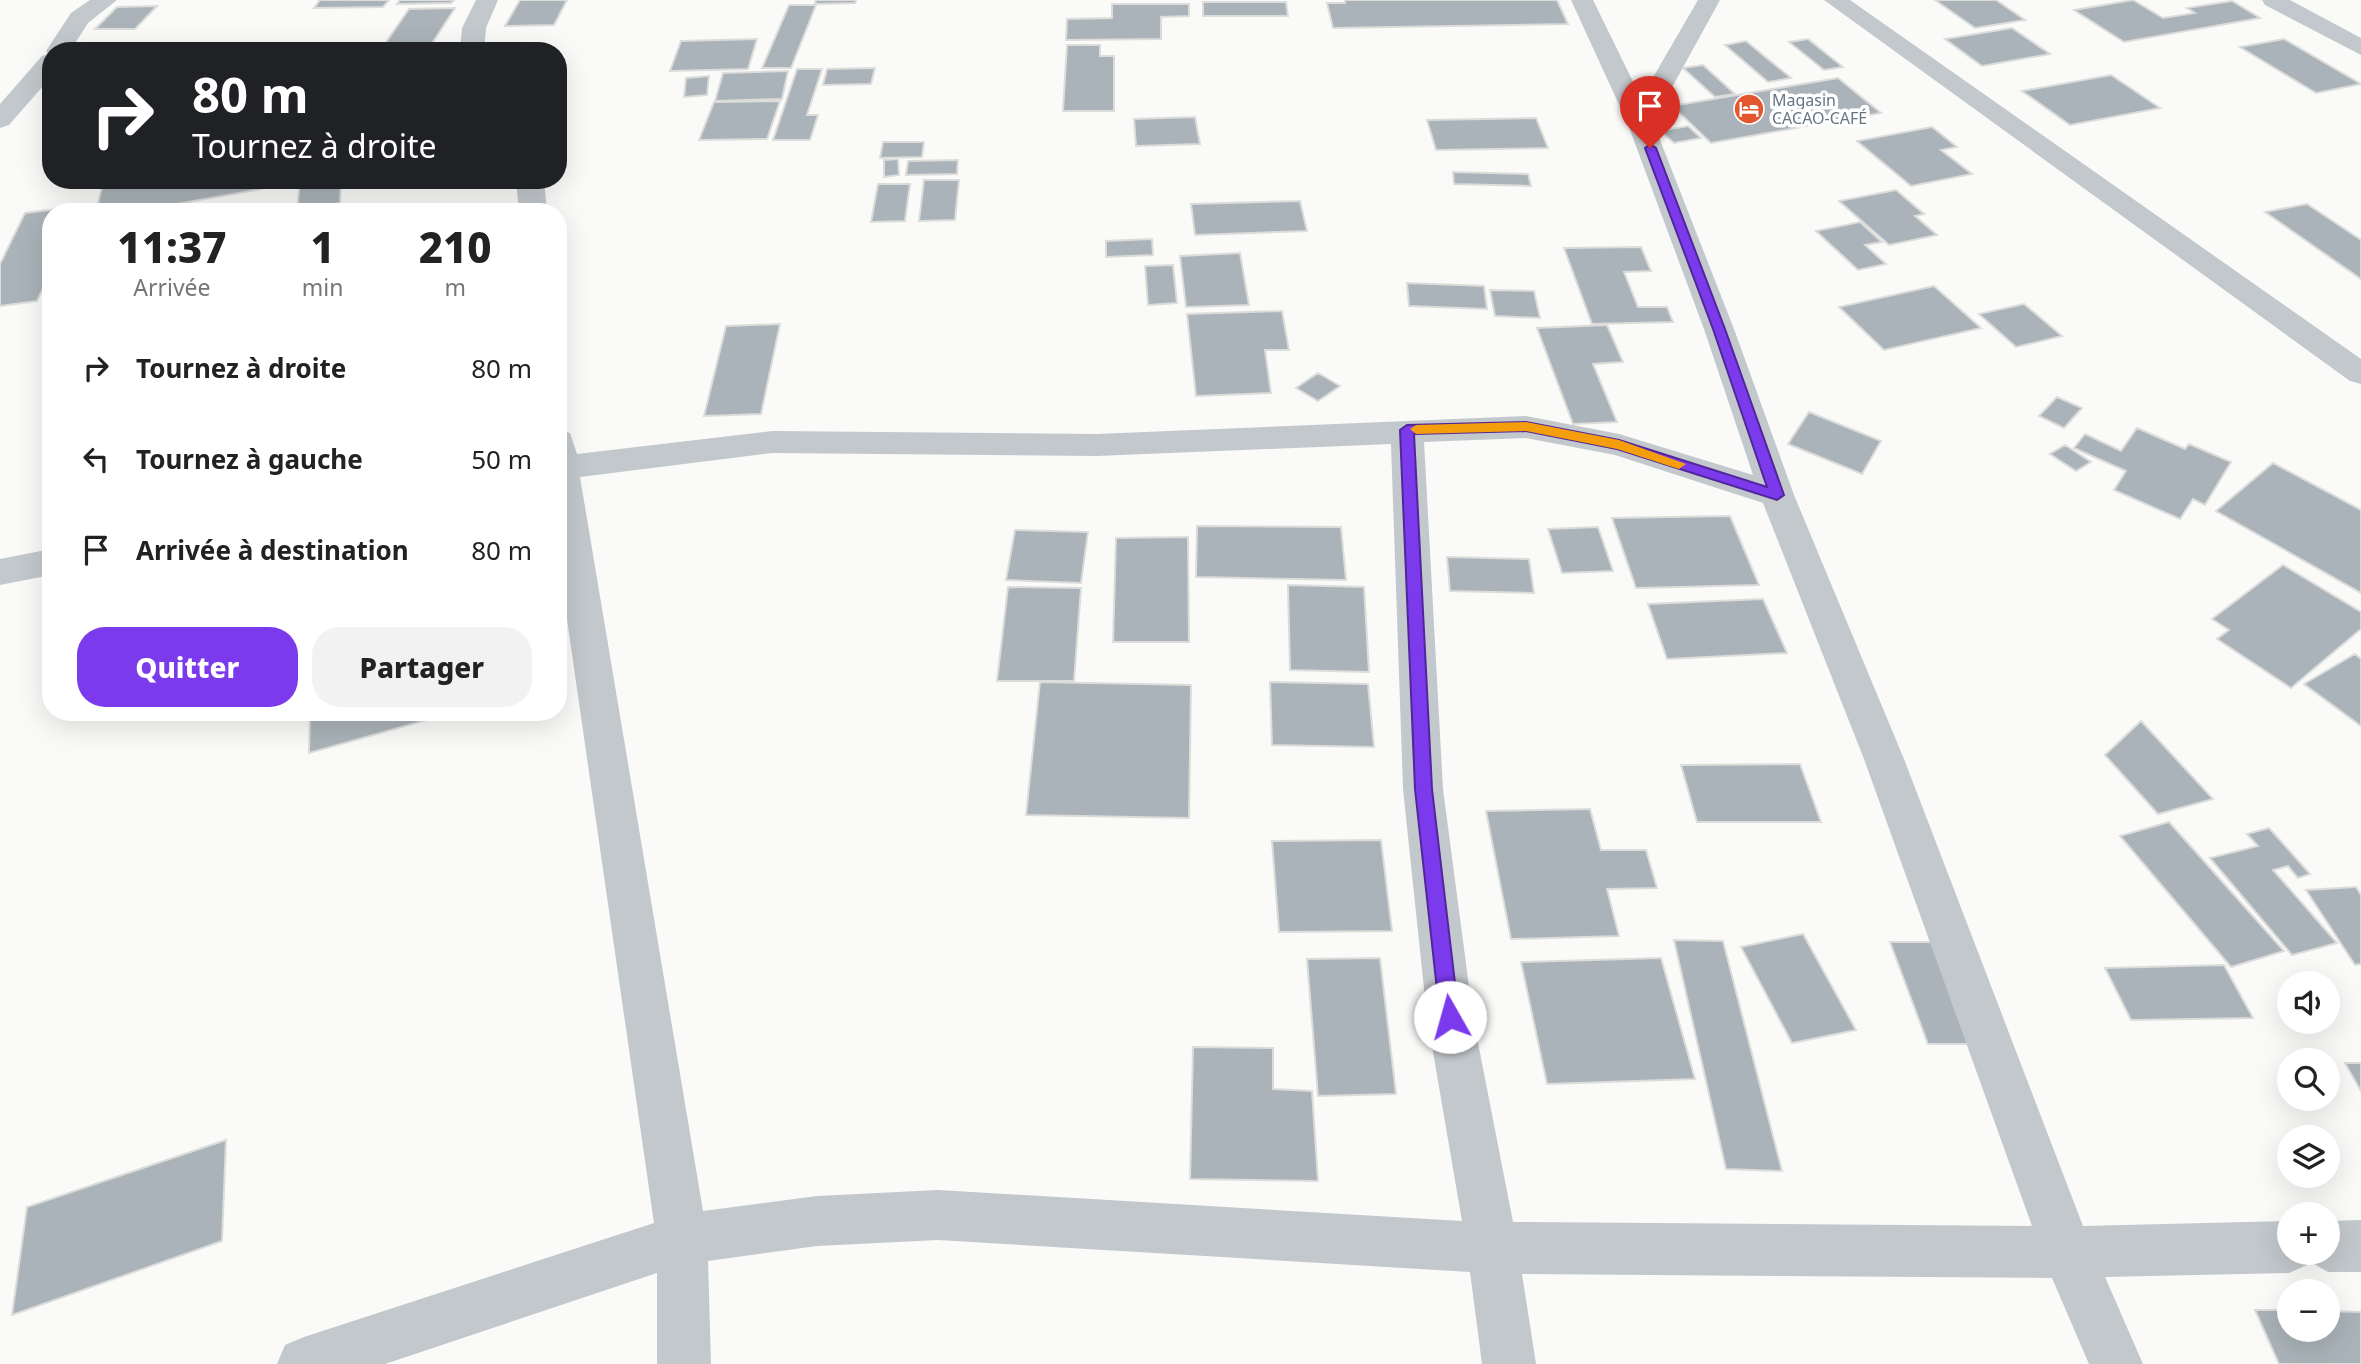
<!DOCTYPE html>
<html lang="fr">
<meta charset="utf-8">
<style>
body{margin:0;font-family:"Noto Sans",sans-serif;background:#f2f2f2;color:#222;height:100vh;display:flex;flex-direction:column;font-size:26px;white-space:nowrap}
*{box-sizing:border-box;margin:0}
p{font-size:23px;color:#767676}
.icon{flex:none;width:38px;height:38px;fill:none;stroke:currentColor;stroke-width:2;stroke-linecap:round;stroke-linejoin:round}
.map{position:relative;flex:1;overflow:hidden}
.sheet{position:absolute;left:42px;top:203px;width:525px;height:518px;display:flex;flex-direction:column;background:#fff;border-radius:28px;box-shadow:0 7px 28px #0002}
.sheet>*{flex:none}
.top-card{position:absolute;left:42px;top:42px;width:525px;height:147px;border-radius:28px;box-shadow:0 7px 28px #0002;background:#202124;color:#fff;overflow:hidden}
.controls{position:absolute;left:2277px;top:971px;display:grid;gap:14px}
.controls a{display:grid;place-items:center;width:63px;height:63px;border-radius:50%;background:#fff;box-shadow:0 7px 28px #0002;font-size:35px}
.pin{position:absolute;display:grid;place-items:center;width:60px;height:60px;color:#fff;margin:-72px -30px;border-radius:50% 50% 50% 0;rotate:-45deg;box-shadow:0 0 7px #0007}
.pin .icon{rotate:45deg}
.me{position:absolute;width:77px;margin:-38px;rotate:353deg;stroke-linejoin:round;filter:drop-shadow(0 0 5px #0008)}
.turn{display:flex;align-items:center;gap:24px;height:147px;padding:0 35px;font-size:32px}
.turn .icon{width:91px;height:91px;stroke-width:2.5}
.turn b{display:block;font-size:49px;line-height:60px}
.eta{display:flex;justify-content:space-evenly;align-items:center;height:119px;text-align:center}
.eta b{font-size:42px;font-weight:800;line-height:49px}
.button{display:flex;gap:14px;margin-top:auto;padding:14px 35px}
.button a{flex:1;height:80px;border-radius:28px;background:#7c3aed;color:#fff;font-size:28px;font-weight:800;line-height:80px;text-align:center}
.button a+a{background:#f2f2f2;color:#222}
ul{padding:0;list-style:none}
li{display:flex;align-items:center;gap:21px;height:91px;padding:0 35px}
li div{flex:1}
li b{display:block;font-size:26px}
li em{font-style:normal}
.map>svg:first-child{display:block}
.building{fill:#aab3b9;stroke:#dcdcda;stroke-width:2}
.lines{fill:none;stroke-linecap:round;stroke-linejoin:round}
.street{fill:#c3c8cc;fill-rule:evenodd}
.route{fill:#7c3aed;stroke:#51269a;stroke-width:2}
.slow{fill:#f59e0b}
.labels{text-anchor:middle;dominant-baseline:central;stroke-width:7;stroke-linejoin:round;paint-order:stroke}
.far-poi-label{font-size:16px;fill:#657683;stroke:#fff;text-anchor:start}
</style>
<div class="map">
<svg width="2361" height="1364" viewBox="0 0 2361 1364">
<rect width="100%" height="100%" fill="#fafaf8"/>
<path class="building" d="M 320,0 L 389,0 L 383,7 L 314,8 Z
M 400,0 L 454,0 L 451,3 L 397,4 Z
M 520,0 L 567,0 L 554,25 L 505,26 Z
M 816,0 L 856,0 L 855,3 L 815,4 Z
M 1345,0 L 1557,0 L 1568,24 L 1333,28 L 1327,3 L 1345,3 Z
M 1935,0 L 1996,0 L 2025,20 L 1975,28 Z
M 2133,0 L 2163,18 L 2195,13 L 2187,8 L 2232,1 L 2260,18 L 2124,42 L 2074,10 Z
M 1203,2 L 1286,2 L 1288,16 L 1203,16 Z
M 1112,4 L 1189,4 L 1189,16 L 1161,17 L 1161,39 L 1066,40 L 1067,19 L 1112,18 Z
M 789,5 L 816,5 L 791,68 L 762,68 Z
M 157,6 L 135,29 L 95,29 L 117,7 Z
M 455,8 L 427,51 L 380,51 L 409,9 Z
M 2012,28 L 2050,54 L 1982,66 L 1945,39 Z
M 757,39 L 748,69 L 670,71 L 681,41 Z
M 1808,39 L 1843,67 L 1824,70 L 1789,42 Z
M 2284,39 L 2361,84 L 2316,93 L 2240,47 Z
M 1746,41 L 1791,78 L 1768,82 L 1725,45 Z
M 1067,45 L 1100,45 L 1100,56 L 1114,56 L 1114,111 L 1063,111 Z
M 1703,65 L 1735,94 L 1715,97 L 1683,68 Z
M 875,68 L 871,84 L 823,85 L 827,69 Z
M 797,69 L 822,69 L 807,115 L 818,115 L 810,140 L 773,140 Z
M 788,71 L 782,99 L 715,101 L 723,73 Z
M 2111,75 L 2160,108 L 2070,125 L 2022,91 Z
M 709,76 L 707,95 L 684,97 L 686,78 Z
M 1838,78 L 1881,113 L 1711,143 L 1672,106 Z
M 780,101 L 767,139 L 699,140 L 714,102 Z
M 1195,117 L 1200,144 L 1136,146 L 1134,119 Z
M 1536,118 L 1548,148 L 1436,150 L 1427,120 Z
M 1688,126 L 1701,138 L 1674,143 L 1660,131 Z
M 1932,127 L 1957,147 L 1941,150 L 1972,174 L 1911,186 L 1857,141 Z
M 883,142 L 924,142 L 922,157 L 880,158 Z
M 898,159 L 899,175 L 884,177 L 884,160 Z
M 958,160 L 957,174 L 906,175 L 908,161 Z
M 1453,172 L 1528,174 L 1531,186 L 1454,184 Z
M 140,180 L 263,180 L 262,189 L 131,212 L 96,212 L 102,187 Z
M 300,180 L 341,180 L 340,203 L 297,210 Z
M 924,180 L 959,180 L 955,220 L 919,221 Z
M 878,184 L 910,184 L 905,221 L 871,222 Z
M 1896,190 L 1924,214 L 1915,216 L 1937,235 L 1889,245 L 1839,201 Z
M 1300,201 L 1307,231 L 1195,235 L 1191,204 Z
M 2307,204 L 2361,240 L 2361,279 L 2265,212 Z
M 81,206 L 78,212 L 51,212 L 51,272 L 37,301 L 0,306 L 0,264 L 25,213 Z
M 1860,222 L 1882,242 L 1865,245 L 1886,264 L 1858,270 L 1816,231 Z
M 1152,239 L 1153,255 L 1106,257 L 1106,241 Z
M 1641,247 L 1651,271 L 1624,272 L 1638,307 L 1667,307 L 1673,322 L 1592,324 L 1564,248 Z
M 1240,253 L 1249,305 L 1186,307 L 1180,256 Z
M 1173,265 L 1177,303 L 1148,305 L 1145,266 Z
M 1407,283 L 1484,286 L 1487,309 L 1409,306 Z
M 1934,286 L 1981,328 L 1884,350 L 1839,307 Z
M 1490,290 L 1534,291 L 1540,318 L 1495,316 Z
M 2024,304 L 2062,336 L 2016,347 L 1979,314 Z
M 1282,311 L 1289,350 L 1265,350 L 1271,393 L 1196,396 L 1187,314 Z
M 780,324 L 761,414 L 704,416 L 726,326 Z
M 1607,325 L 1623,362 L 1593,364 L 1617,422 L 1573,424 L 1537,328 Z
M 1318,373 L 1340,386 L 1318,401 L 1296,388 Z
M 2057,397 L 2082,408 L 2064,428 L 2039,416 Z
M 1809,412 L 1881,441 L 1862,474 L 1788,444 Z
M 2137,428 L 2185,449 L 2189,444 L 2231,462 L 2205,505 L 2193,499 L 2180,519 L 2114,490 L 2126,471 L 2074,448 L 2085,434 L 2121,451 Z
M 2065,445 L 2091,462 L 2076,471 L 2050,454 Z
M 2273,463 L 2361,510 L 2361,593 L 2216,511 Z
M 1730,516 L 1759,585 L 1636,588 L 1612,518 Z
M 1197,526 L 1341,527 L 1346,580 L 1196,577 Z
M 1598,527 L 1613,571 L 1562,573 L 1548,529 Z
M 1015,530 L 1088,532 L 1081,583 L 1006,580 Z
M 1188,537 L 1189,642 L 1113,642 L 1116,538 Z
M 1447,557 L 1529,559 L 1534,593 L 1450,591 Z
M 2283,565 L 2361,612 L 2361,629 L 2291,688 L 2217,639 L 2229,630 L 2212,619 Z
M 1288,585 L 1364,587 L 1369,672 L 1290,670 Z
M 1008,587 L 1081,588 L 1074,681 L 997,681 Z
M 1763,599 L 1787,653 L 1667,659 L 1648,604 Z
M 2355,654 L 2361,659 L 2361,726 L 2304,684 Z
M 1040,682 L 1191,685 L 1189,818 L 1026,815 Z
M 1270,682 L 1368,684 L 1374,747 L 1272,745 Z
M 310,712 L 455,712 L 309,753 Z
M 2141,721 L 2213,799 L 2158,814 L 2105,755 Z
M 1800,764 L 1821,822 L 1697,822 L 1681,765 Z
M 1590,809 L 1601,850 L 1646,850 L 1657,888 L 1607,889 L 1619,936 L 1511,939 L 1486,811 Z
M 2169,822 L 2284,951 L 2231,967 L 2120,836 Z
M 2269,828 L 2310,874 L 2298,878 L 2288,866 L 2273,870 L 2337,943 L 2292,955 L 2210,858 L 2258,846 L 2247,834 Z
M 1381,840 L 1392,931 L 1279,932 L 1272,841 Z
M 2356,887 L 2361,895 L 2361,964 L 2355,965 L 2306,890 Z
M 1803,934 L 1856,1030 L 1792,1043 L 1741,947 Z
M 1674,940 L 1723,941 L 1782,1171 L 1726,1169 Z
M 1890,942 L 1936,942 L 1976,1044 L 1928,1044 Z
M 1380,958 L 1396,1094 L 1318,1096 L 1307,959 Z
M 1661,958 L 1695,1079 L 1547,1084 L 1521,962 Z
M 2224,965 L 2253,1018 L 2131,1020 L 2105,968 Z
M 1193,1047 L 1273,1048 L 1273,1089 L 1312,1091 L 1318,1181 L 1190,1179 Z
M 2345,1063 L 2361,1063 L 2361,1091 Z
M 226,1140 L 222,1241 L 12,1315 L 27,1207 Z
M 2255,1310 L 2289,1310 L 2289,1330 L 2328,1330 L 2328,1311 L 2361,1312 L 2361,1364 L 2279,1364 Z"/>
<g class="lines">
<path class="street" d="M 90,0 L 117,0 L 88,23 L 70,51 L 51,51 L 51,77 L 9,125 L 0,128 L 0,104 L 42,56 L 48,54 L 46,51 L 71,13 Z
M 476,0 L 498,0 L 486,28 L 484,51 L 460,51 L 462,28 Z
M 1571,0 L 1593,0 L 1641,98 L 1698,0 L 1720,0 L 1653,122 L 1734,329 L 1794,495 L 1904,759 L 2083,1226 L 2289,1221 L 2289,1253 L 2328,1253 L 2328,1221 L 2361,1220 L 2361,1272 L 2328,1272 L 2309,1261 L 2307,1265 L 2289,1273 L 2105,1277 L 2143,1364 L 2089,1364 L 2052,1278 L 1522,1274 L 1536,1364 L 1482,1364 L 1470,1272 L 938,1240 L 817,1246 L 708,1261 L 711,1364 L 657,1364 L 657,1273 L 385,1364 L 277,1364 L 285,1345 L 304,1337 L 654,1223 L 558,557 L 558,430 L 570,433 L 577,454 L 772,431 L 1097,434 L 1526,416 L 1619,434 L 1753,475 L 1704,329 L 1627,122 ZM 1526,438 L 1615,455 L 1763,503 L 1864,759 L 2032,1226 L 1513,1222 L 1473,1017 L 1443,789 L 1424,442 ZM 1391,444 L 1403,789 L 1427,1017 L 1462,1221 L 938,1190 L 817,1196 L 703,1211 L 580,477 L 772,453 L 1097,456 Z
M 1824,0 L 1850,0 L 2361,359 L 2361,384 L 2350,381 Z
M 2262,0 L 2290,0 L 2361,38 L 2361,55 L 2265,5 Z
M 516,180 L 544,180 L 547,212 L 519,212 Z
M 51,549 L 51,575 L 0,585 L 0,559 Z"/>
</g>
<path class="route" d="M 1650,144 L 1656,148 L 1725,329 L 1784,495 L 1777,500 L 1617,449 L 1526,431 L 1414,434 L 1432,789 L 1459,1017 L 1457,1024 L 1450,1026 L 1443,1024 L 1440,1017 L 1415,789 L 1400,430 L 1407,425 L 1526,422 L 1619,440 L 1767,487 L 1713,329 L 1645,148 Z"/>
<path class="slow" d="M 1526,422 L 1619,440 L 1686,464 L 1679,469 L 1617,449 L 1526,431 L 1416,434 L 1410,429 L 1416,425 Z"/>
<defs>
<g id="hotel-disc" transform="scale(1.575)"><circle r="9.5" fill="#e4572e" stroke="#fff"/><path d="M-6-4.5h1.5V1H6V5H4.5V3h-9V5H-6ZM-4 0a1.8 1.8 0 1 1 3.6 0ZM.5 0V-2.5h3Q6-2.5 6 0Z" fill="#fff"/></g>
</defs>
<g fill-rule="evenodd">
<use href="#hotel-disc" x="1749" y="109"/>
</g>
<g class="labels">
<g class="far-poi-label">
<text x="1772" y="100">Magasin<tspan x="1772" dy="18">CACAO-CAFÉ</tspan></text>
</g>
</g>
</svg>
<div class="controls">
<a><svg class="icon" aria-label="sound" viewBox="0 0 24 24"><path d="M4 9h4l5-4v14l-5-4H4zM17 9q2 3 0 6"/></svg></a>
<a><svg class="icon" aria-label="search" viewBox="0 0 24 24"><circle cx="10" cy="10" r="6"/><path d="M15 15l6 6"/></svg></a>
<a><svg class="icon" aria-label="layers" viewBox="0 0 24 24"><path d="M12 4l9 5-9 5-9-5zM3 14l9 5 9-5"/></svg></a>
<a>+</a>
<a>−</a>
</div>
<div class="pin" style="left:1650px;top:148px;background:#d93025"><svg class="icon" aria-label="arrive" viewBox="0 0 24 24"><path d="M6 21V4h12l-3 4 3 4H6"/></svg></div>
<svg class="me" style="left:1450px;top:1017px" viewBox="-20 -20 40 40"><circle r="19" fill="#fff"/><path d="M0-13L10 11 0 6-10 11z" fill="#7c3aed"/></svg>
<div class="top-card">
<div class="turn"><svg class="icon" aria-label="right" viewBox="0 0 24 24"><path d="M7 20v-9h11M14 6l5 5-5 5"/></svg><div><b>80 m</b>Tournez à droite</div></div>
</div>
<section class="sheet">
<div class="eta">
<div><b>11:37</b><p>Arrivée</p></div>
<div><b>1</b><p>min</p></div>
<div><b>210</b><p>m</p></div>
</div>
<ul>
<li><svg class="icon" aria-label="right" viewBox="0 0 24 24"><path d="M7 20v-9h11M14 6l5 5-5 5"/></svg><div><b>Tournez à droite</b></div><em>80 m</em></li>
<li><svg class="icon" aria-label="left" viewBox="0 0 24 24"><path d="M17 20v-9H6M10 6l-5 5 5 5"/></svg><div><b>Tournez à gauche</b></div><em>50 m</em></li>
<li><svg class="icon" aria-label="arrive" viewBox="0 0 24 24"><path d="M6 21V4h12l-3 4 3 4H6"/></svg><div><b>Arrivée à destination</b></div><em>80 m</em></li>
</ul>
<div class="button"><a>Quitter</a><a>Partager</a></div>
</section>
</div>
